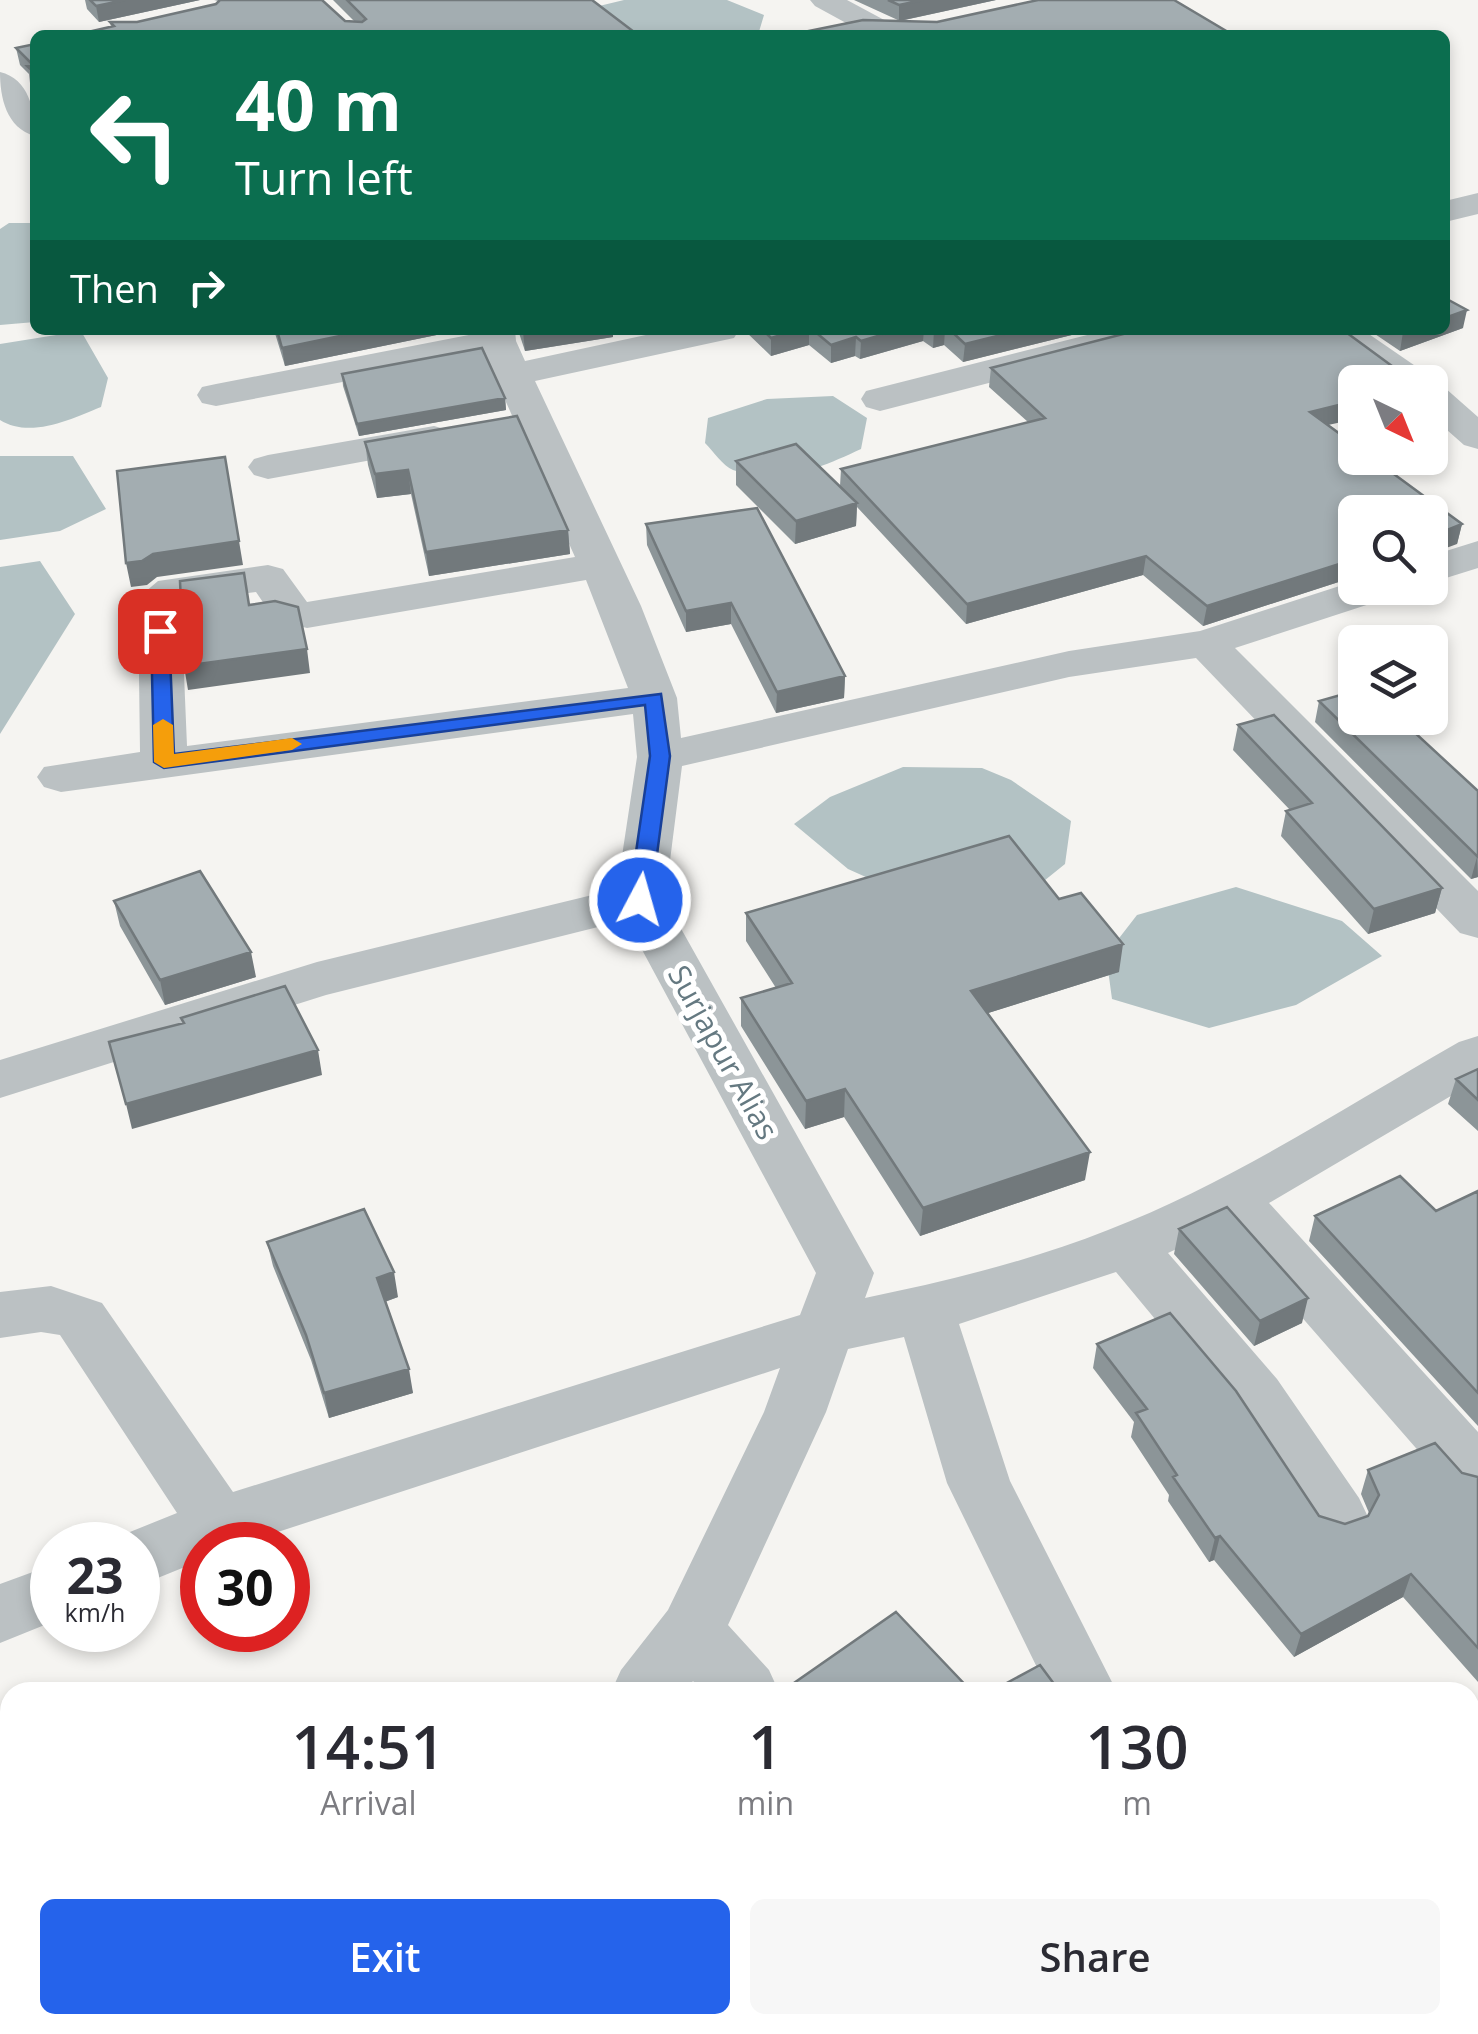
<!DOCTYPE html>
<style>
body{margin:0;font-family:"Open Sans",sans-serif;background:#f7f7f7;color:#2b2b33;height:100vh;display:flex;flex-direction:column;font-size:38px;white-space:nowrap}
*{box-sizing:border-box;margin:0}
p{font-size:32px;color:#7c7c81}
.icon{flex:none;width:55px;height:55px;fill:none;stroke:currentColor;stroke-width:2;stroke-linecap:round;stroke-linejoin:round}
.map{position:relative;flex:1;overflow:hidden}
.panel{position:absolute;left:0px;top:1682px;width:1480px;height:352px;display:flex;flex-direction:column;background:#fff;border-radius:30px 30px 0 0;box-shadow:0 5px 15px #0003}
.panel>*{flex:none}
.hud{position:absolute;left:30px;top:30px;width:1420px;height:305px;border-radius:15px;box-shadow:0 5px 15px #0003;background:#0b6e4f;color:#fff;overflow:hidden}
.needle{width:65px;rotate:137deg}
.controls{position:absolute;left:1338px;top:365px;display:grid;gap:20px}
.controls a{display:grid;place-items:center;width:110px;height:110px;border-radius:15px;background:#fff;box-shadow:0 5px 15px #0003;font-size:50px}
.speed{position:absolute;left:30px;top:1522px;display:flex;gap:20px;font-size:50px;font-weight:700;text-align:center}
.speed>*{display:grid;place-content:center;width:130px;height:130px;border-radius:50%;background:#fff;box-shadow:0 5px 15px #0003;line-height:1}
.speed small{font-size:25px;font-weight:400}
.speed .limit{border:15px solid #d22;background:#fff;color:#111}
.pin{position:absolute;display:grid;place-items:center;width:85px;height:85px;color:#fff;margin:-42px;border-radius:20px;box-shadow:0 5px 15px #0006}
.me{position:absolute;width:110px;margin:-55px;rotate:6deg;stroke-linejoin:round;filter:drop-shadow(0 0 8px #0008)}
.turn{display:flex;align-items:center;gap:35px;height:210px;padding:0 40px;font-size:45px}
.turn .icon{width:130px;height:130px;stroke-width:2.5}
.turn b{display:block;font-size:70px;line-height:85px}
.then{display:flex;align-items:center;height:95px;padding:0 40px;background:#0003;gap:20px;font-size:38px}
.eta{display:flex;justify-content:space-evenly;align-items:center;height:170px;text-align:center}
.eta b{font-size:60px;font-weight:600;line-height:70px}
.primary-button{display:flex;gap:20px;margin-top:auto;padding:20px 40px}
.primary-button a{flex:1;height:115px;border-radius:15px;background:#2563eb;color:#fff;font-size:40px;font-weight:600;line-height:115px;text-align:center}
.primary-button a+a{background:#f7f7f7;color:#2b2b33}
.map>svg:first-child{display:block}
.green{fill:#d5d9d0}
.water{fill:#b3c2c4}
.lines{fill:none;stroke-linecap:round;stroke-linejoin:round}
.street{fill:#bbc1c3;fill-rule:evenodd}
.wall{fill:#8c9598}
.shaded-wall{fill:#72797c}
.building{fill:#a3adb1;stroke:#72797c;stroke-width:2.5}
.route{fill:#2563eb;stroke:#184099;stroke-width:2.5}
.slow{fill:#f59e0b}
.labels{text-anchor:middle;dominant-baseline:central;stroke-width:10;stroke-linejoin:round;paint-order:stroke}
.street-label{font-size:30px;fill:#657981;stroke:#fff}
</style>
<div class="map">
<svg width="1478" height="2034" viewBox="0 0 1478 2034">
<rect width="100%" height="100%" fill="#f5f4f1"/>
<path class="green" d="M 442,2025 L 654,2025 L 660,2034 L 433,2034 Z"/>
<path class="water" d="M 624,0 L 727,0 L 764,15 L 758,35 L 499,35 L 512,27 Z
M 9,223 L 35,223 L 35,322 L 0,325 L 0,229 Z
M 81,331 L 108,378 L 101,407 C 72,419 30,439 0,420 L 0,344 Z
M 833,396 L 867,418 L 861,449 C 820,468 780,486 733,470 C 723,466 713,451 705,443 L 708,418 L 767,399 Z
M 0,456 L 73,456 L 106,509 L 60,531 L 0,540 Z
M 40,561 L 75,614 L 0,734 L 0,567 Z
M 903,767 L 982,768 L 1011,780 L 1071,821 L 1065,864 L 1009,909 L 917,900 L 848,869 L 794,824 L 830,797 Z
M 1236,887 L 1342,921 L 1382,956 L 1296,1005 L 1209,1028 L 1112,999 L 1106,955 L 1137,915 Z"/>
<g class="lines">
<path class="street" d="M 810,0 L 847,0 L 901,29 L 905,35 L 868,35 L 815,6 Z
M 0,72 C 29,79 35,110 35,136 C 6,128 0,97 0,72 Z
M 1478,193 L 1478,214 L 1445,222 L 1445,201 Z
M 479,330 L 515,330 L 516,341 L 525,361 L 669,330 L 739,330 L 734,338 L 535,381 L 641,606 L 677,698 L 681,738 L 1069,651 L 1200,631 L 1355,581 L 1355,588 L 1397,588 L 1391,597 L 1235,648 L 1478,891 L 1478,938 L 1460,933 L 1196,658 L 1069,677 L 682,766 L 665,900 L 874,1273 L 865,1298 C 947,1281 1030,1261 1108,1230 C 1232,1182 1345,1107 1459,1042 L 1478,1036 L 1478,1080 L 1269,1203 L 1478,1432 L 1478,1501 L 1456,1494 L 1223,1227 L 1168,1253 L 1277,1379 L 1359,1498 L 1368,1517 L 1359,1536 L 1336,1544 L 1313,1536 L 1233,1413 L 1116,1272 L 959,1324 L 1010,1481 L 1117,1692 L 1049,1692 L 947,1483 L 904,1337 L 848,1349 L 826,1412 L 728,1625 L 769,1670 L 779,1692 L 703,1692 L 693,1681 L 685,1692 L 611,1692 L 621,1670 L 668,1610 L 764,1412 L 780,1368 L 238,1545 L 202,1545 L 202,1560 L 138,1586 L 138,1545 L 112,1545 L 115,1538 L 177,1513 L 60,1335 L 41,1332 L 0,1338 L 0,1292 L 51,1286 L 102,1303 L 233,1492 L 800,1315 L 816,1273 L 626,920 L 326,995 L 0,1098 L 0,1060 L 317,962 L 617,889 L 637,757 L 633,714 L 61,792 L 44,787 L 37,777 L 44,767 L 140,752 L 138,598 L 158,581 L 268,565 L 283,569 L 307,602 L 575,557 L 485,355 L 216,406 L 202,403 L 197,395 L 202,387 L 216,384 L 479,333 ZM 586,580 L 628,688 L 187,746 L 181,603 L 184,601 L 256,592 L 275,620 L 307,628 Z
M 1107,330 L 1205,330 L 1200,338 L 1128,347 L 880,411 L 866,407 L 861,399 L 866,391 Z
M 1321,330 L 1363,330 L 1427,374 L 1432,384 L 1444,387 L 1478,417 L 1478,449 L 1464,445 L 1430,415 L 1430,382 L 1390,382 Z
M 434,426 L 448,430 L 454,438 L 448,446 L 268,479 L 254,475 L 248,467 L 254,459 L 268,455 Z
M 1478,541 L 1478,568 L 1430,583 L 1430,556 Z
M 52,1565 L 52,1622 L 0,1643 L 0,1584 Z
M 334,2025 L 415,2025 L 411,2034 L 330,2034 Z
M 970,2025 L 1048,2025 L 1052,2034 L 974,2034 Z"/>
</g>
<path class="wall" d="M 85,0 L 200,0 L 99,22 L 87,9 Z
M 214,0 L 322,0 L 345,21 L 355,22 L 333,0 L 592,0 L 638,35 L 111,27 L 110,22 L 137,22 L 216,4 L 219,1 Z
M 854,0 L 996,0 L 900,21 Z
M 35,44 L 35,87 L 30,83 L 29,74 L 20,65 L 16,48 Z
M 1463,328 L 1400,351 L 1369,330 L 1445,330 Z
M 274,330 L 461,330 L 285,366 Z
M 518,330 L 613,330 L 613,337 L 525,351 Z
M 744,330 L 1092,330 L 963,362 L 944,345 L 933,348 L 923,341 L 860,359 L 855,356 L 831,363 L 809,345 L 771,356 Z
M 991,368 L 1328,425 L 1462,524 L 1457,544 L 1355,512 L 1355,578 L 1354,577 L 1203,626 L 1143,575 L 966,624 L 857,507 L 856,526 L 795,544 L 736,485 L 736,461 L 840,486 L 841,469 L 1028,422 L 989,387 Z
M 342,374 L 505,398 L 506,410 L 359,436 L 343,386 Z
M 365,442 L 568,530 L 570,554 L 429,576 L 411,494 L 377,498 L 368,465 Z
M 646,524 L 845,676 L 844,698 L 776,713 L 731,624 L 686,632 L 647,545 Z
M 1319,701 L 1478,791 L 1478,877 L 1471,879 L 1315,722 Z
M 1238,725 L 1442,888 L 1435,913 L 1368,934 L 1281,836 L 1286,811 L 1290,810 L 1233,750 Z
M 114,901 L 256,977 L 165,1005 L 120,926 Z
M 746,913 L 1119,972 L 988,1013 L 1085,1180 L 920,1236 L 844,1117 L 805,1129 L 741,1026 L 741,998 L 776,988 L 746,941 Z
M 1478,1069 L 1478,1131 L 1448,1104 L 1456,1079 Z
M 1478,1191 L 1478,1426 L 1309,1241 L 1315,1216 L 1436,1211 Z
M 1179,1229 L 1302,1323 L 1254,1346 L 1174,1254 Z
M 267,1242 L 398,1297 L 385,1302 L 413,1393 L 329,1418 L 311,1360 L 273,1266 Z
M 1097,1344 L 1319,1516 L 1345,1524 L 1368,1516 L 1369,1513 L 1361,1494 L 1368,1470 L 1462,1473 L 1478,1477 L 1478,1682 L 1403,1597 L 1294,1657 L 1214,1560 L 1209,1562 L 1168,1501 L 1169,1495 L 1131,1437 L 1134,1422 L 1093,1368 Z
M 1066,2025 L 1287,2025 L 1294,2034 L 1064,2034 Z"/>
<path class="shaded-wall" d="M 125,0 L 200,0 L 99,22 L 96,6 Z
M 923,0 L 996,0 L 899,21 L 899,5 Z
M 1467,310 L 1463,328 L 1400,351 L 1403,332 L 1410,330 L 1445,330 L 1445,318 Z
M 190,330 L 214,330 L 190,333 Z
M 369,330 L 461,330 L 285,366 L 282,348 Z
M 540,330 L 613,330 L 613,337 L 525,351 L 523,332 Z
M 798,330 L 809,330 L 809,345 L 771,356 L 771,338 Z
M 898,330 L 924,330 L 923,341 L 860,359 L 861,341 Z
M 934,330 L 945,330 L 944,345 L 933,348 Z
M 1021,330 L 1092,330 L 963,362 L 965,344 Z
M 856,337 L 855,356 L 831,363 L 831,345 Z
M 505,398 L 506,410 L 359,436 L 357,424 Z
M 1355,401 L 1355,419 L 1306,430 L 1310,412 Z
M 225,457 L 243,565 L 157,577 L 147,585 L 131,587 L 126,563 Z
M 408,470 L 411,494 L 377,498 L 375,474 Z
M 857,503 L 856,526 L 795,544 L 796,521 Z
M 1462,524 L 1457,544 L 1430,554 L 1430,537 Z
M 568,530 L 570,554 L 429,576 L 426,552 Z
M 1146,556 L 1143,575 L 966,624 L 967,604 Z
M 1355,559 L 1354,577 L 1203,626 L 1207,606 Z
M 731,603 L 731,624 L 686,632 L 686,611 Z
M 307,649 L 310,673 L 188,690 L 184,666 Z
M 845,676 L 844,698 L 776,713 L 777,692 Z
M 1477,857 L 1478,877 L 1471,879 Z
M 1442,888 L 1435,913 L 1368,934 L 1374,909 Z
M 1123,944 L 1119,972 L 969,1019 L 971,991 Z
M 251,952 L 256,977 L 165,1005 L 160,980 Z
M 318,1050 L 322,1075 L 132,1129 L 126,1104 Z
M 845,1089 L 844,1117 L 805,1129 L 806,1101 Z
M 1090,1152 L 1085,1180 L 920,1236 L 923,1208 Z
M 394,1272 L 398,1297 L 381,1303 L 377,1278 Z
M 1308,1298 L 1302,1323 L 1254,1346 L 1260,1321 Z
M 409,1369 L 413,1393 L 329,1418 L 324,1393 Z
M 1220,1536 L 1214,1560 L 1209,1562 L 1215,1538 Z
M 1411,1574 L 1403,1597 L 1294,1657 L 1301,1634 Z
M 94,2025 L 100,2025 L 101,2034 L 95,2034 Z"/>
<path class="building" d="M 90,0 L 125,0 L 96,6 Z
M 220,0 L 322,0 L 345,21 L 362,22 L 366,19 L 347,0 L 592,0 L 638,35 L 75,35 L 114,26 L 110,22 L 137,22 L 216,4 Z
M 888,0 L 923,0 L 899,5 Z
M 1038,0 L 1174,0 L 1233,35 L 789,35 L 863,20 L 937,22 Z
M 35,44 L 35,73 L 27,66 L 33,65 L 16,48 Z
M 1445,298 L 1467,310 L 1445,318 Z
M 277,330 L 369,330 L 282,348 Z
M 763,330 L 798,330 L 771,338 Z
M 813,330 L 898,330 L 861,341 L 856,337 L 831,345 Z
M 950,330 L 1021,330 L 965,344 Z
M 1150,330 L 1343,330 L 1392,366 L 1412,367 L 1429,382 L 1355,382 L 1355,401 L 1310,412 L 1355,445 L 1355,458 L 1372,458 L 1462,524 L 1430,537 L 1430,512 L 1355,512 L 1355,559 L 1207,606 L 1146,556 L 967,604 L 841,469 L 1045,418 L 991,368 L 1131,332 Z
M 482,348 L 505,398 L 357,424 L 342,374 Z
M 517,416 L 568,530 L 426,552 L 408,470 L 375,474 L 365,442 Z
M 796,444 L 857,503 L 796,521 L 736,461 Z
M 225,457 L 239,541 L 153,554 L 142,561 L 126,563 L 117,471 Z
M 757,508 L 845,676 L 777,692 L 731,603 L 686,611 L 646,524 Z
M 244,573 L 249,605 L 275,601 L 298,607 L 307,649 L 184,666 L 180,581 Z
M 1355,691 L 1355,718 L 1399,718 L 1478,791 L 1478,857 L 1319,701 Z
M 1274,715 L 1442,888 L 1374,909 L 1286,811 L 1312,803 L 1238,725 Z
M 1009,836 L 1059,899 L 1081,893 L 1123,944 L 971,991 L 1090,1152 L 923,1208 L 845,1089 L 806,1101 L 741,998 L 792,983 L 746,913 Z
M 200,871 L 251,952 L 160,980 L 114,901 Z
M 285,986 L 318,1050 L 126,1104 L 109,1042 L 184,1023 L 181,1018 Z
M 1478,1069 L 1478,1100 L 1456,1079 Z
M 1400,1176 L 1436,1211 L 1478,1191 L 1478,1393 L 1315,1216 Z
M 1227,1207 L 1308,1298 L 1260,1321 L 1179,1229 Z
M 364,1209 L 394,1272 L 377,1278 L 409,1369 L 324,1393 L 306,1335 L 267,1242 Z
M 1170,1313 L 1236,1391 L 1319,1516 L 1345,1524 L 1368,1516 L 1379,1495 L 1368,1470 L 1435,1443 L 1462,1473 L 1478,1477 L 1478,1648 L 1411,1574 L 1301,1634 L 1220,1536 L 1215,1538 L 1173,1477 L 1177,1475 L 1136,1413 L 1147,1409 L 1097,1344 Z
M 896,1612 L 972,1692 L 781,1692 Z
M 1040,1665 L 1060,1692 L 990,1692 Z
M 10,1890 L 10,2025 L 94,2025 L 95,2034 L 0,2034 L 0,1893 Z
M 1077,2025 L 1287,2025 L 1294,2034 L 1083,2034 Z"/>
<path class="route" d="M 160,625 L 169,631 L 174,754 L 661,694 L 670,756 L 651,900 L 640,907 L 629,900 L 650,756 L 645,705 L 164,768 L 154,762 L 151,631 Z"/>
<path class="slow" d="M 163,719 L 173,725 L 174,754 L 292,738 L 302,744 L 292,750 L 164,768 L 154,762 L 153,725 Z"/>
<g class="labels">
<g class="street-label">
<text transform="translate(724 1052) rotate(61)">Surjapur Alias</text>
</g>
</g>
</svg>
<div class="controls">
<a><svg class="needle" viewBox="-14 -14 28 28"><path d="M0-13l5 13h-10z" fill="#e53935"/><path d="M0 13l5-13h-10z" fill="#7c7c81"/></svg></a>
<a><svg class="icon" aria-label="search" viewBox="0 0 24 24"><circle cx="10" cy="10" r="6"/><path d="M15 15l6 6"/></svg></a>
<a><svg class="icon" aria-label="layers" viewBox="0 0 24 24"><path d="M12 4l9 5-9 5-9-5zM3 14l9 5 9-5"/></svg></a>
</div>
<div class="speed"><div>23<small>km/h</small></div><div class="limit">30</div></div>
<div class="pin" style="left:160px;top:631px;background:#d93025"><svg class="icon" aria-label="arrive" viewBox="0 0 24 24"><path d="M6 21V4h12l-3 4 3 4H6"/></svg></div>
<svg class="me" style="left:640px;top:900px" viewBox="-20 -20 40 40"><circle r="17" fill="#2563eb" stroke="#fff" stroke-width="3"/><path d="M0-11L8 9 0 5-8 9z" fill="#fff"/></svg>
<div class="hud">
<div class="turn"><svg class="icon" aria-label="left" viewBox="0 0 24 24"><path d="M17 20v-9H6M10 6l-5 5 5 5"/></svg><div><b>40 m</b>Turn left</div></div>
<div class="then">Then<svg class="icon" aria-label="right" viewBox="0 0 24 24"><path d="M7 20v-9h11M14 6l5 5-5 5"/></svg></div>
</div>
<section class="panel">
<div class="eta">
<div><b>14:51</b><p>Arrival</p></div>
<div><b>1</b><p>min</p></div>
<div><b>130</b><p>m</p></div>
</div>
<div class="primary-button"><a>Exit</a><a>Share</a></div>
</section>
</div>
